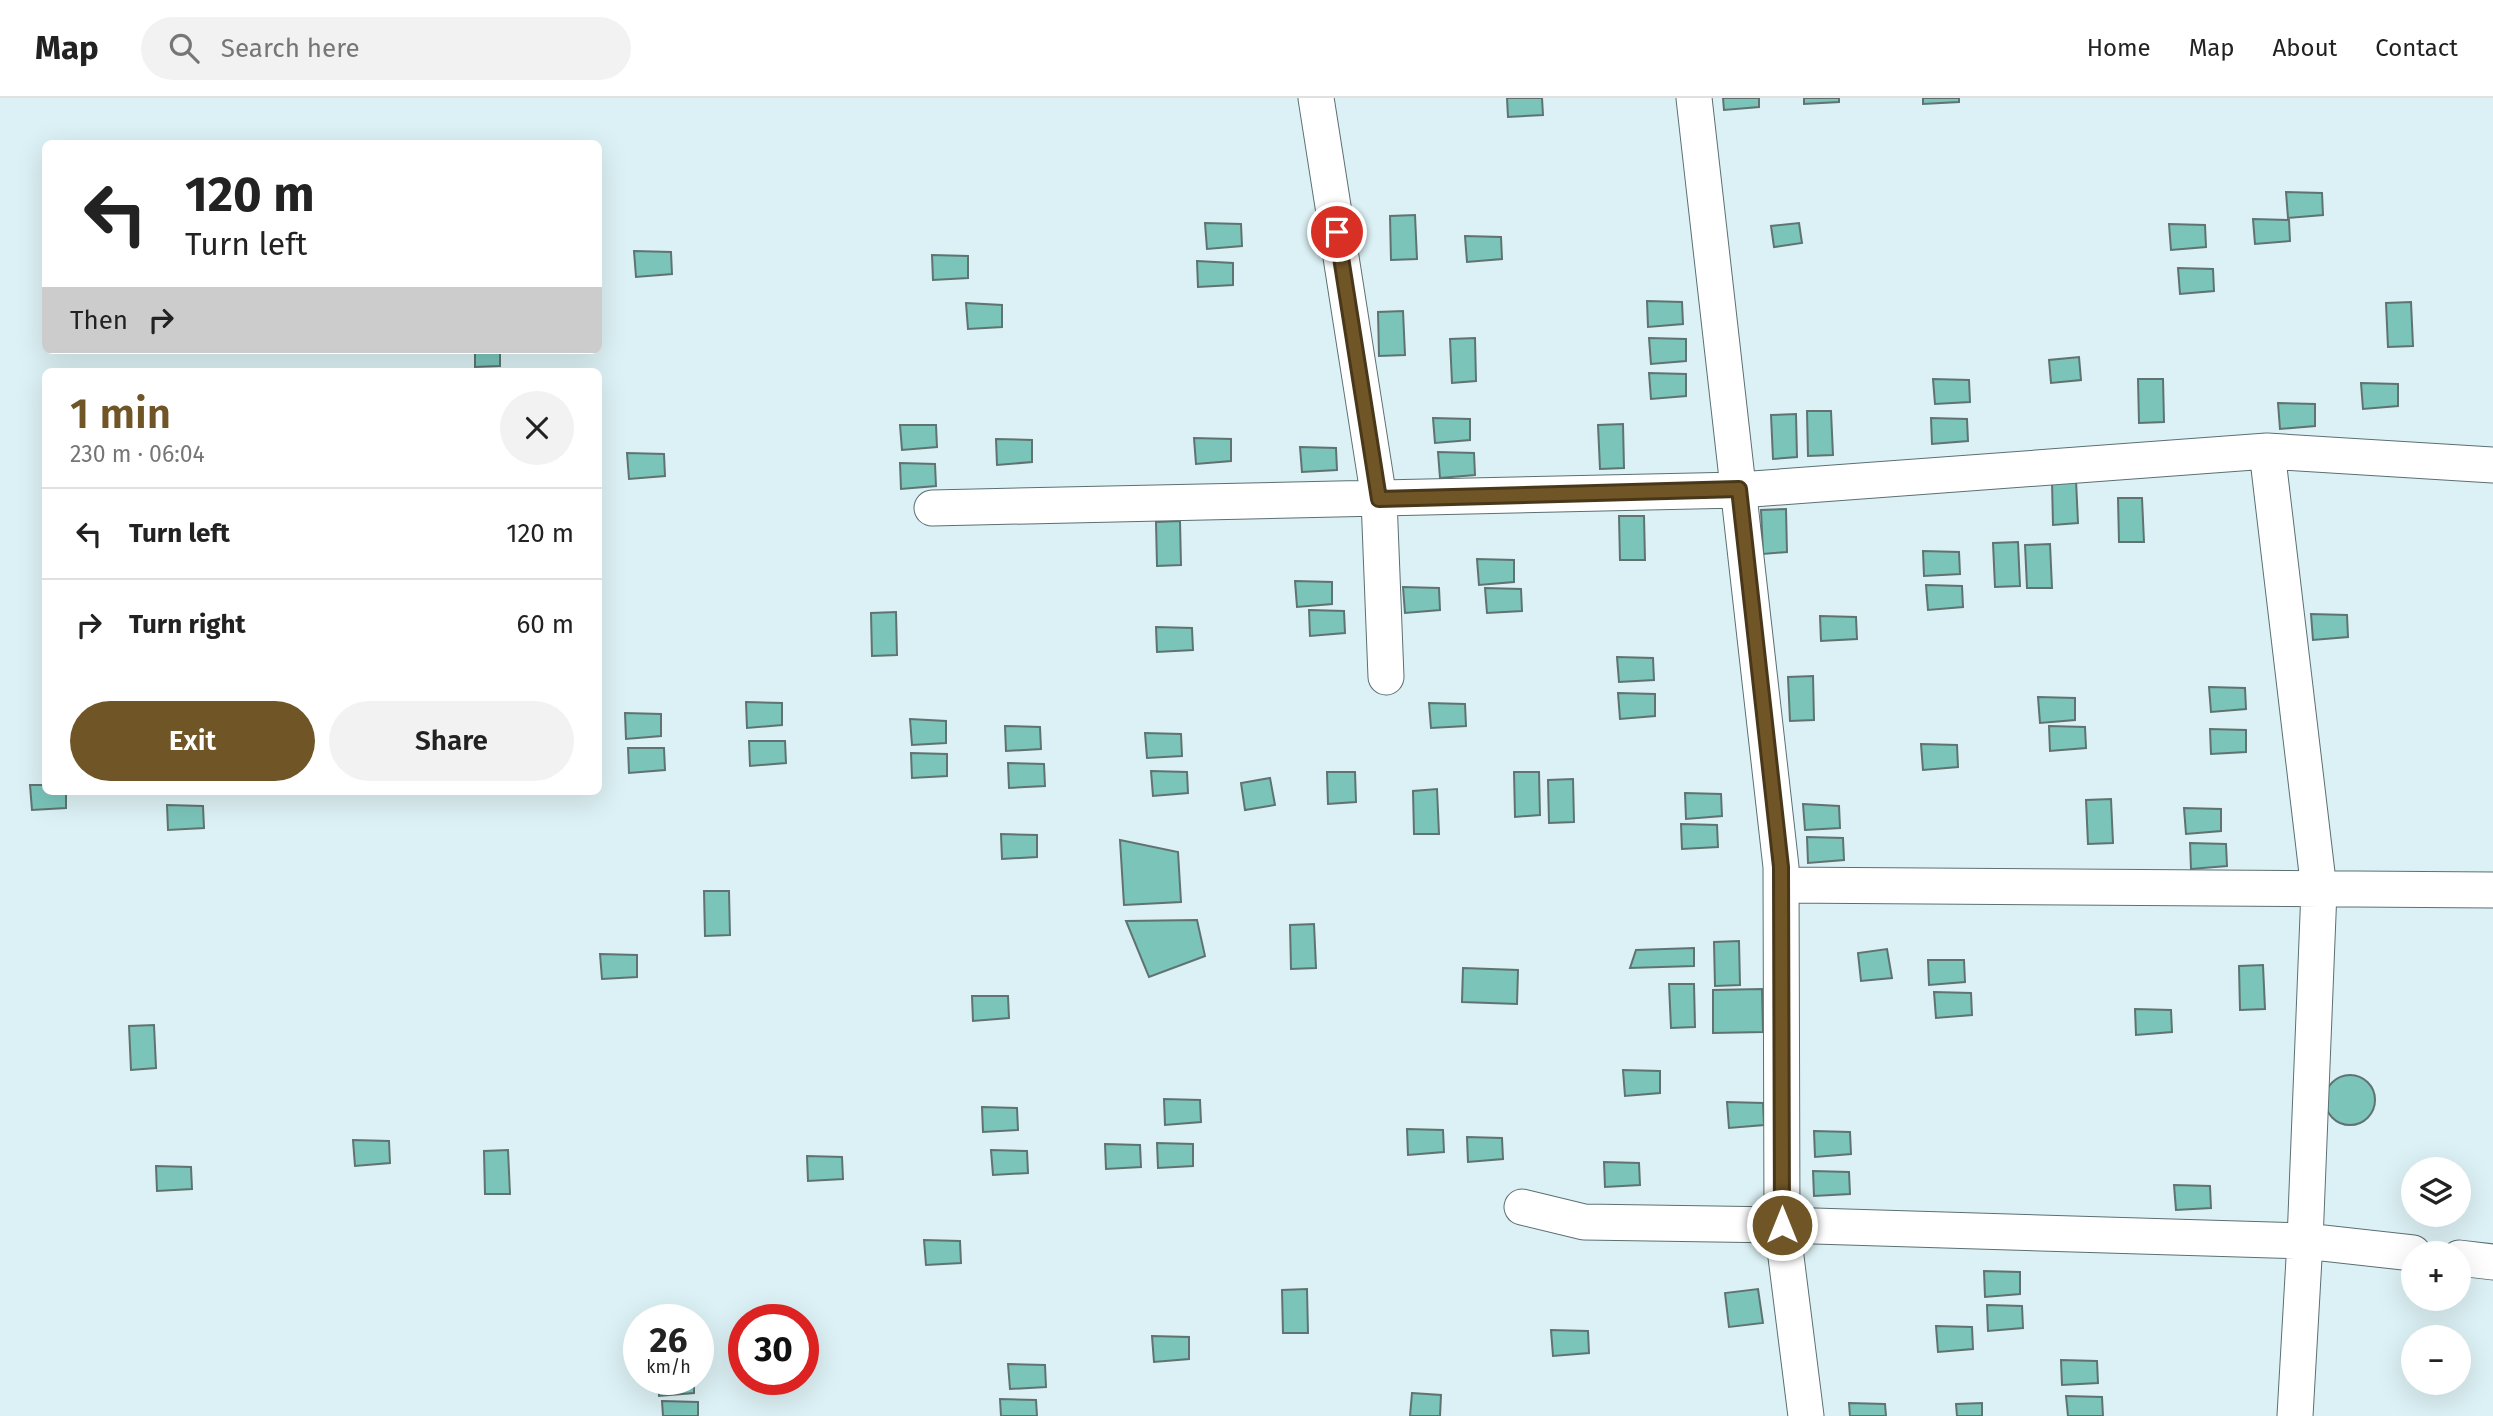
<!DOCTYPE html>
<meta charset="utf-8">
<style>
body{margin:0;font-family:"Fira Sans",sans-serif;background:#f2f2f2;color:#222;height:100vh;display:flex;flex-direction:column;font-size:26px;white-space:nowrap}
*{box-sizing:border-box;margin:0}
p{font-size:23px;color:#767676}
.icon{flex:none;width:38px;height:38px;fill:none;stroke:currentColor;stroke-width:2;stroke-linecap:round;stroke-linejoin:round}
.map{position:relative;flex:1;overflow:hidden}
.drawer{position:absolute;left:42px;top:270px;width:560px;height:427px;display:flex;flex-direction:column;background:#fff;border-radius:10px;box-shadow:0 7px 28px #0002}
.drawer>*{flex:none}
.top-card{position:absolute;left:42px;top:42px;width:560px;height:214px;border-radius:10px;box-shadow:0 7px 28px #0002;background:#fff;color:#222;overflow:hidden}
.buttons{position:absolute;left:2401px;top:1059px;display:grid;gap:14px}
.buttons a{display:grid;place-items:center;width:70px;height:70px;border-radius:50%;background:#fff;box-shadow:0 7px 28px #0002;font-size:35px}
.speed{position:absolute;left:623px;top:1206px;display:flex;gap:14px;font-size:35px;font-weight:700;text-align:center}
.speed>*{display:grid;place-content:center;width:91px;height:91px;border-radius:50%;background:#fff;box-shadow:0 7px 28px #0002;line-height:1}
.speed small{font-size:18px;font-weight:400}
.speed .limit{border:10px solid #d22;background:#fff;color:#111}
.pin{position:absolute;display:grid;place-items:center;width:60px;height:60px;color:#fff;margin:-30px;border:4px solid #fff;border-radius:50%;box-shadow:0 2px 7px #0007}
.me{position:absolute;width:77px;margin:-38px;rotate:0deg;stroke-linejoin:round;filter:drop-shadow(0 0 5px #0008)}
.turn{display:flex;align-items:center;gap:24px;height:147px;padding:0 28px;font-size:32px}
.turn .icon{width:91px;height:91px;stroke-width:2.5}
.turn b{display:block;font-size:49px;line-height:60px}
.then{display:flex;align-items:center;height:66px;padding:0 28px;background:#0003;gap:14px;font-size:26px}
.round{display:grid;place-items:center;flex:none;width:74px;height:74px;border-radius:37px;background:#f2f2f2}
.summary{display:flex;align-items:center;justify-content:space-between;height:119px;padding:0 28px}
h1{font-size:42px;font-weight:600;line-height:52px;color:#705527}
.action{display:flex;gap:14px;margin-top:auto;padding:14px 28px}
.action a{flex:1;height:80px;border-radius:42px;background:#705527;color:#fff;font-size:28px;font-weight:600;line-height:80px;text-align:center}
.action a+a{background:#f2f2f2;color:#222}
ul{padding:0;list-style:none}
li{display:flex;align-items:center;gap:21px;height:91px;padding:0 28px;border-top:2px solid #e0e0e0}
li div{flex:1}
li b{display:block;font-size:26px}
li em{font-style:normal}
header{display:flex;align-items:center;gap:42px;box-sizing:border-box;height:98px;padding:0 35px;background:#fff;border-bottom:2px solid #e0e0e0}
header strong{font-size:33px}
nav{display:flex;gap:38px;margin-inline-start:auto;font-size:24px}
.search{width:490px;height:63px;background:#f2f2f2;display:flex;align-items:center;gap:18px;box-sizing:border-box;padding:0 24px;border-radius:38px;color:#767676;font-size:26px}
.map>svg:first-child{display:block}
.building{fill:#7ac4ba;stroke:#607370;stroke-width:2}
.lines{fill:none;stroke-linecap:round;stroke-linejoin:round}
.street-casing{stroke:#5c6f72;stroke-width:37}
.street{stroke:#fff;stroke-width:35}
.route-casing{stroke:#493719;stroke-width:18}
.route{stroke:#705527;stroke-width:12}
</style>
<header>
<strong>Map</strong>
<div class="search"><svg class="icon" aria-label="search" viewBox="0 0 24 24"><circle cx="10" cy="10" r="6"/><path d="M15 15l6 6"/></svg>Search here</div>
<nav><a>Home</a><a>Map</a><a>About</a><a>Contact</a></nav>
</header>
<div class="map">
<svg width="2493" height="1318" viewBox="0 0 2493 1318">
<rect width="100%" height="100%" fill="#dcf1f5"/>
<path class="building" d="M 1507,0 L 1542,0 L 1543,17 L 1508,19 Z
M 1723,0 L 1759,0 L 1759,9 L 1724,12 Z
M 1804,0 L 1839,0 L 1839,4 L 1804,6 Z
M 1923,0 L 1959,0 L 1959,4 L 1923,6 Z
M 2286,94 L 2322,95 L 2323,117 L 2288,120 Z
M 1415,117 L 1417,161 L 1391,162 L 1390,118 Z
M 2253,121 L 2289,122 L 2290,143 L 2255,146 Z
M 1205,125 L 1241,126 L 1242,148 L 1207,151 Z
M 1799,125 L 1802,145 L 1774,149 L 1771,128 Z
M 2169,126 L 2205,127 L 2206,149 L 2171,152 Z
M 1465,138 L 1501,139 L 1502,161 L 1467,164 Z
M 634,153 L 671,154 L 672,176 L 636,179 Z
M 932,157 L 968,158 L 968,180 L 933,182 Z
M 1197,163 L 1233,165 L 1233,187 L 1198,189 Z
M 2178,170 L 2213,171 L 2214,193 L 2180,196 Z
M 1647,203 L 1682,204 L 1683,226 L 1648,229 Z
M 2411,204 L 2413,248 L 2388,249 L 2386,205 Z
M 966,205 L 1002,207 L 1002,229 L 968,231 Z
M 1403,213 L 1405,257 L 1379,258 L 1378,214 Z
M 1475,240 L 1476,283 L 1452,285 L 1450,241 Z
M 1649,240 L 1686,241 L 1686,263 L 1651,266 Z
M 475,252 L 500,252 L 500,268 L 475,269 Z
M 2079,259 L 2081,282 L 2051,285 L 2049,262 Z
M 1649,275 L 1686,276 L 1686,298 L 1651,301 Z
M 1933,281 L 1969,282 L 1970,304 L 1935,306 Z
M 2138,281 L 2163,281 L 2164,324 L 2139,325 Z
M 2361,285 L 2398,286 L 2398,308 L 2363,311 Z
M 2278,305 L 2315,306 L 2315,328 L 2280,331 Z
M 1807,313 L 1831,313 L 1833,357 L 1808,358 Z
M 1796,316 L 1797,359 L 1773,361 L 1771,317 Z
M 1433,320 L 1470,321 L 1470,342 L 1435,345 Z
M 1931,320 L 1967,321 L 1968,343 L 1932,346 Z
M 1623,326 L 1624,370 L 1600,371 L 1598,327 Z
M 900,327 L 936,327 L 937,349 L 902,352 Z
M 1194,340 L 1231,341 L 1231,363 L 1196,366 Z
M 996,341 L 1032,342 L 1032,364 L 997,367 Z
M 1300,349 L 1336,350 L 1337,372 L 1302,374 Z
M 1438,354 L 1474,355 L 1475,377 L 1440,380 Z
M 627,355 L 664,356 L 665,378 L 629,381 Z
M 900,365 L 935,366 L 936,388 L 901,391 Z
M 2076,382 L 2078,425 L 2053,427 L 2052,383 Z
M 2118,400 L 2142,400 L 2144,444 L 2119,444 Z
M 1786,411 L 1787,454 L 1763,456 L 1761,412 Z
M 1619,418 L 1644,418 L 1645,462 L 1620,462 Z
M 1180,423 L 1181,467 L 1157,468 L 1156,424 Z
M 2018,444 L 2020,488 L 1995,489 L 1993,445 Z
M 2050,446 L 2052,490 L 2027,490 L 2025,447 Z
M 1923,453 L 1959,454 L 1960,476 L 1924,478 Z
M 1477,461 L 1514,462 L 1514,484 L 1479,487 Z
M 1295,483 L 1332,484 L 1332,506 L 1297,509 Z
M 1926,487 L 1962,488 L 1963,509 L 1928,512 Z
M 1403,489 L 1439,490 L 1440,512 L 1405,515 Z
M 1485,490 L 1521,491 L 1522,513 L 1487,515 Z
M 1309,512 L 1344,513 L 1345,535 L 1310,538 Z
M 896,514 L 897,557 L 872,558 L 871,515 Z
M 2311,516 L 2347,517 L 2348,539 L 2313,542 Z
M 1820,518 L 1856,519 L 1857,541 L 1821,543 Z
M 1156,529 L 1192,530 L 1193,552 L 1157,554 Z
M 1617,559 L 1653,560 L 1654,582 L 1619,584 Z
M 1813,578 L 1814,622 L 1790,623 L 1788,579 Z
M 2209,589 L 2245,590 L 2246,611 L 2211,614 Z
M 1618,595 L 1655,596 L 1655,618 L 1620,621 Z
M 2038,599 L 2075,600 L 2075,622 L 2040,625 Z
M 746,604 L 782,605 L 782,627 L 747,630 Z
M 1429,605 L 1465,606 L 1466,628 L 1431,630 Z
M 625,615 L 661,616 L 661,638 L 626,641 Z
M 910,621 L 946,623 L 946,645 L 912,647 Z
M 1005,628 L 1040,629 L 1041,651 L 1006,653 Z
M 2049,628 L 2085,629 L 2086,650 L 2050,653 Z
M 2210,631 L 2246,632 L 2246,654 L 2211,656 Z
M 1145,635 L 1181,636 L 1182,658 L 1147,660 Z
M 749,643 L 785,643 L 786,665 L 750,668 Z
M 1921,646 L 1957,647 L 1958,669 L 1923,672 Z
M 628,650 L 664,650 L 665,672 L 629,675 Z
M 911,655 L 947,656 L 947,678 L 912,680 Z
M 1008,665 L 1044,666 L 1045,688 L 1009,690 Z
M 1151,673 L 1187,674 L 1188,695 L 1153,698 Z
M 1327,674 L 1355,674 L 1356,704 L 1328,706 Z
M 1514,674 L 1539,674 L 1540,717 L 1515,719 Z
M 1270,680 L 1275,707 L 1245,712 L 1241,685 Z
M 1573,681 L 1574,724 L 1549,725 L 1548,682 Z
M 30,687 L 46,687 L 46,693 L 66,693 L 66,710 L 32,712 Z
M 1437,691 L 1439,736 L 1414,736 L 1413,693 Z
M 1685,695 L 1721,696 L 1722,718 L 1686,721 Z
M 2111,701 L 2113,745 L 2088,746 L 2086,702 Z
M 1803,706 L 1839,708 L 1840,730 L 1805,732 Z
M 167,707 L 203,708 L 204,730 L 168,732 Z
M 2184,710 L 2221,711 L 2221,733 L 2186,736 Z
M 1681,726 L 1717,727 L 1718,749 L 1682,751 Z
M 1001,736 L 1037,737 L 1037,759 L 1002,761 Z
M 1807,739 L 1843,740 L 1844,762 L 1808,765 Z
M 1120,742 L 1178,754 L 1181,804 L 1124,807 Z
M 2190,745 L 2226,746 L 2227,768 L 2191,771 Z
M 704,793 L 729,793 L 730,837 L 705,838 Z
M 1197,822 L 1205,858 L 1149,879 L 1126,823 Z
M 1314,826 L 1316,870 L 1291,871 L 1290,827 Z
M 1739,843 L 1740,887 L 1715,888 L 1714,844 Z
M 1694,850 L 1694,868 L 1630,870 L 1636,852 Z
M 1887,851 L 1892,880 L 1861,883 L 1858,855 Z
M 600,856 L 637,857 L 637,879 L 602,881 Z
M 1928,862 L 1964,862 L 1965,884 L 1929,887 Z
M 2263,867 L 2265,911 L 2240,912 L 2239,868 Z
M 1463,870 L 1518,872 L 1517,906 L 1462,904 Z
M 1669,886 L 1694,886 L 1695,929 L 1671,930 Z
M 1762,891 L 1763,934 L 1713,935 L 1713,892 Z
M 1934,894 L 1971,895 L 1972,917 L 1936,920 Z
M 972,898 L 1008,898 L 1009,920 L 973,923 Z
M 2135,911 L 2171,912 L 2172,934 L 2136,937 Z
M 154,927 L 156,970 L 131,972 L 129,928 Z
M 1623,972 L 1660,973 L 1660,995 L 1625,998 Z
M2325 1002a25 25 0 1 1 50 0a25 25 0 1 1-50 0Z
M 1164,1001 L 1200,1002 L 1201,1024 L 1165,1027 Z
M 1727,1004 L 1763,1005 L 1764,1027 L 1729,1030 Z
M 982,1009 L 1017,1010 L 1018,1032 L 983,1034 Z
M 1407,1031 L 1443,1032 L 1444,1054 L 1408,1057 Z
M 1814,1033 L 1850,1034 L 1851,1056 L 1815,1059 Z
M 1467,1039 L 1502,1040 L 1503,1061 L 1468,1064 Z
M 353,1042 L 389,1043 L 390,1065 L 355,1068 Z
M 1157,1045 L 1193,1046 L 1193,1068 L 1158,1070 Z
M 1105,1046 L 1140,1047 L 1141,1069 L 1106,1071 Z
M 508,1052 L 510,1096 L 485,1096 L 484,1053 Z
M 991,1052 L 1027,1053 L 1028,1075 L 993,1077 Z
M 807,1058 L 842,1059 L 843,1081 L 808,1083 Z
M 1604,1064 L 1639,1065 L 1640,1087 L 1605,1089 Z
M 156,1068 L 191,1069 L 192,1091 L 157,1093 Z
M 1813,1073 L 1849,1074 L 1850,1096 L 1814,1098 Z
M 2174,1087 L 2210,1088 L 2211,1110 L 2176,1112 Z
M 924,1142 L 960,1143 L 961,1165 L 926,1167 Z
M 1984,1173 L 2020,1174 L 2020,1196 L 1985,1199 Z
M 1307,1191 L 1308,1235 L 1283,1235 L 1282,1192 Z
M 1758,1191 L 1763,1225 L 1729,1229 L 1725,1195 Z
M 1987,1207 L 2022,1208 L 2023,1230 L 1988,1233 Z
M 1936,1228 L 1972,1229 L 1973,1251 L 1938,1254 Z
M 1551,1232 L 1588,1233 L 1589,1255 L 1553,1258 Z
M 1152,1238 L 1189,1239 L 1189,1261 L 1154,1264 Z
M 2061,1262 L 2097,1263 L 2098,1285 L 2062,1287 Z
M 1008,1266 L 1045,1267 L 1046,1289 L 1010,1291 Z
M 658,1281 L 694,1281 L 694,1295 L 659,1298 Z
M 1412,1295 L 1441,1297 L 1440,1318 L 1410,1318 Z
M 2066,1298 L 2102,1299 L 2103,1318 L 2068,1318 Z
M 1000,1301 L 1036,1302 L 1037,1318 L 1001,1318 Z
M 662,1303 L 698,1304 L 698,1318 L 663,1318 Z
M 1849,1305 L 1885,1306 L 1886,1318 L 1850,1318 Z
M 1982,1305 L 1982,1318 L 1957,1318 L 1956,1306 Z"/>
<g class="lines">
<g class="street-casing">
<path id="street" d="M 1316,0 L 1379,401 L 1386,579
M 2267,353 L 2319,792 L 2305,1143 L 2295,1318
M 932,410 L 1739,392 L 2267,353 L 2493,367
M 1781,787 L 2493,792
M 1522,1109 L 1584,1124 L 1782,1127 L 1781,769 L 1694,0
M 2459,1160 L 2493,1164
M 1806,1318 L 1782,1127 L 2305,1143 L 2413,1155"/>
</g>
<use href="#street" class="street"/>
</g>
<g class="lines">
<g class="route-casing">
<path id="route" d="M 1337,134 L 1379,401 L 1739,391 L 1781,769 L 1782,1127"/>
</g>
<use href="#route" class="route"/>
</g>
</svg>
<div class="buttons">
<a><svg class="icon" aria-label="layers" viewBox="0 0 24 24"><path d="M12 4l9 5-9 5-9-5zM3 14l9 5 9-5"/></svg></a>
<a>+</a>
<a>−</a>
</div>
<div class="speed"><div>26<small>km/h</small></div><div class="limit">30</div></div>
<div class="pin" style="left:1337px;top:134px;background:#d93025"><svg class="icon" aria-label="arrive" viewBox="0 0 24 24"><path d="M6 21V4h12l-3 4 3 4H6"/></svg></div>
<svg class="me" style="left:1782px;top:1127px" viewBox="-20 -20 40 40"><circle r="17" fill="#705527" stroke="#fff" stroke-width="3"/><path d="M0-11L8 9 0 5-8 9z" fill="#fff"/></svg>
<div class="top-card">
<div class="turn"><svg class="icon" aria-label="left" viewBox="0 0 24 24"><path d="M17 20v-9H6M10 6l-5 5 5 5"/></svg><div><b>120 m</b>Turn left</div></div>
<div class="then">Then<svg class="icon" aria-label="right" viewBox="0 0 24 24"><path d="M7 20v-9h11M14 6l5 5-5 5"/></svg></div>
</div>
<section class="drawer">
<div class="summary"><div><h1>1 min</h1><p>230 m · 06:04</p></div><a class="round"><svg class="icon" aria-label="close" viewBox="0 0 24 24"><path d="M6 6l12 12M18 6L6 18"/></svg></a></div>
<ul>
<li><svg class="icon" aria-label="left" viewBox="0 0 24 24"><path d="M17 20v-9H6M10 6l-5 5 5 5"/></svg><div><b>Turn left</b></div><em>120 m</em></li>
<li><svg class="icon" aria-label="right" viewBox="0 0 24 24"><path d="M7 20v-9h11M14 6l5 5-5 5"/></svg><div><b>Turn right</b></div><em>60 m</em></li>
</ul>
<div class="action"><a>Exit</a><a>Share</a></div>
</section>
</div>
